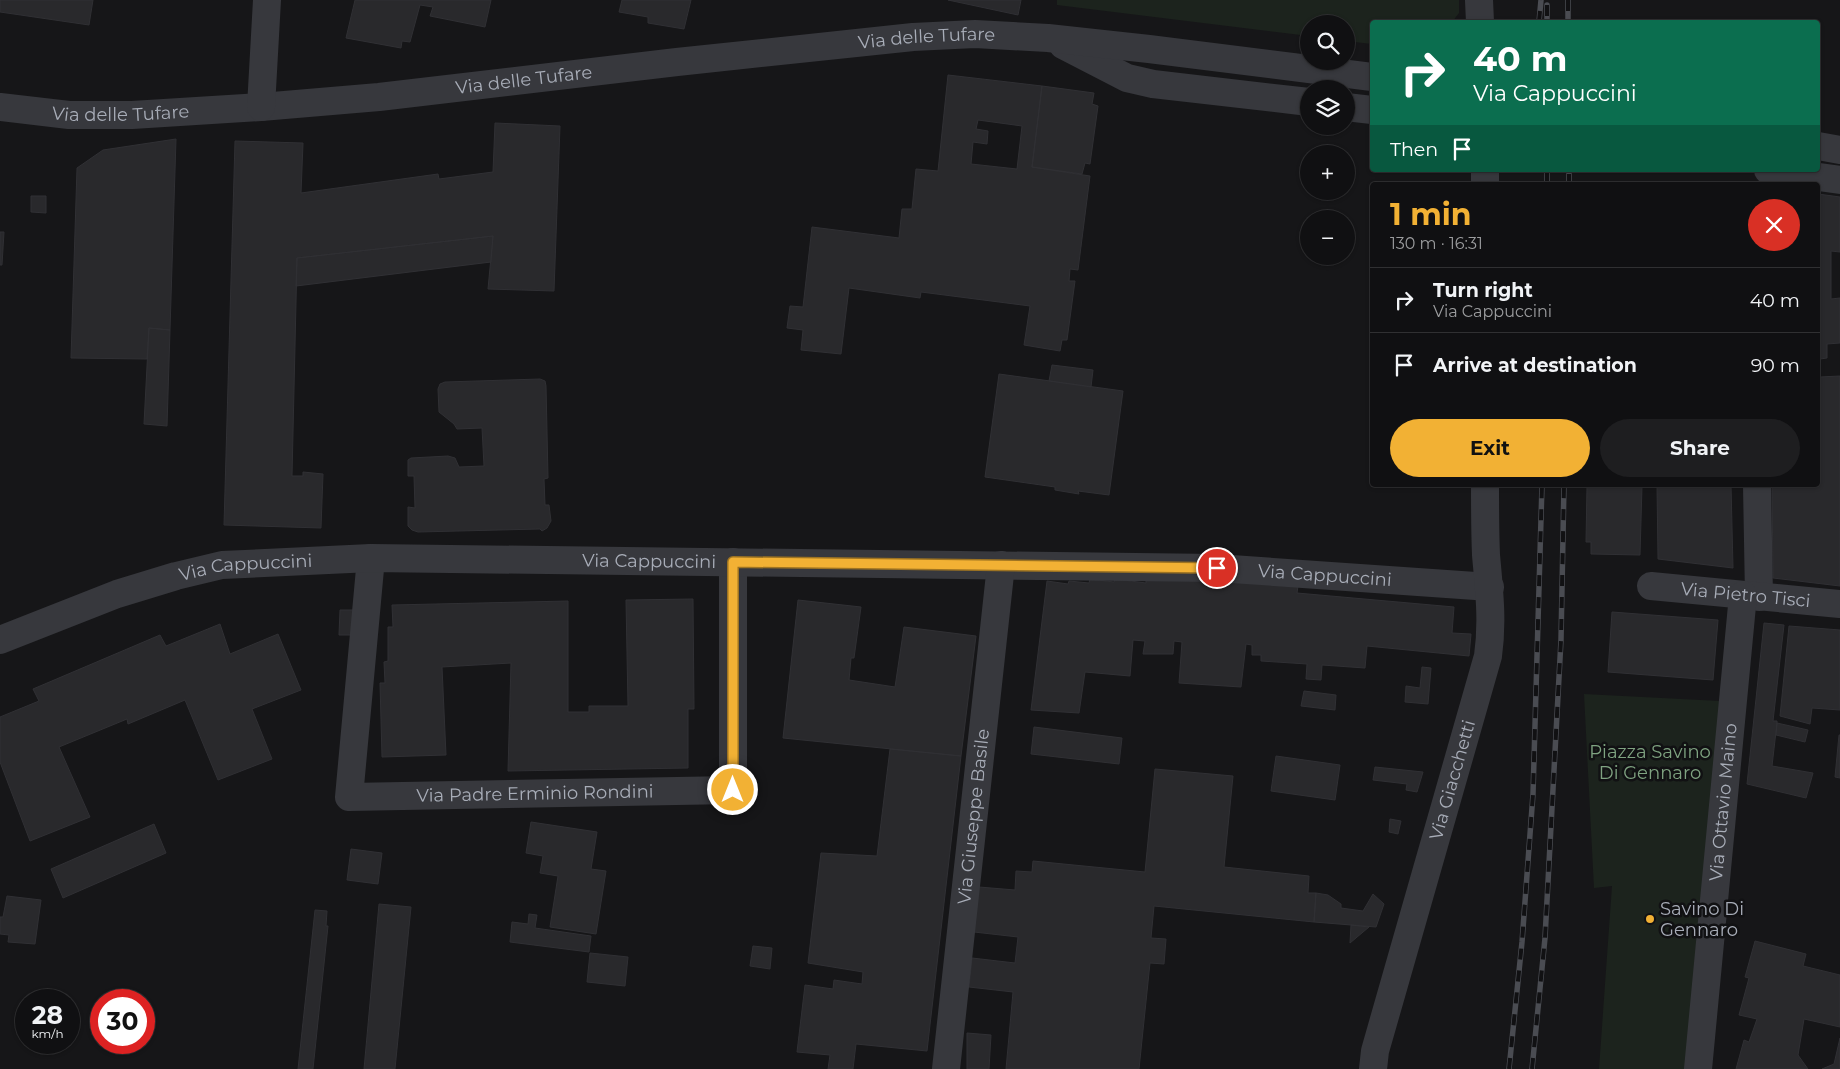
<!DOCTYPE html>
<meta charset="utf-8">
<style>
body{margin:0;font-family:Montserrat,sans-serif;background:#1e1e20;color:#f1f3f6;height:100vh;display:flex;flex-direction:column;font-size:19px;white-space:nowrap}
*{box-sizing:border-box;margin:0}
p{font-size:16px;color:#9c9d9f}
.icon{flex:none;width:28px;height:28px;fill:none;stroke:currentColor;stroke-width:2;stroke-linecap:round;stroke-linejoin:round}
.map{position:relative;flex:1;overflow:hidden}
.details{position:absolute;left:1370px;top:182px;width:450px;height:305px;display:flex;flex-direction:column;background:#101012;border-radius:5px;box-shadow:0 1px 4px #0004,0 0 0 1px #303032}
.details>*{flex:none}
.top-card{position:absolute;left:1370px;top:20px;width:450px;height:152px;border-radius:5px;box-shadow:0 1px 4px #0004,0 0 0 1px #303032;background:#0b6e4f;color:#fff;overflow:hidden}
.fabs{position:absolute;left:1300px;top:15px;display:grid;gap:10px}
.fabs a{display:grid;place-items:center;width:55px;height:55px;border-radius:50%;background:#101012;box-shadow:0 1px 4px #0004,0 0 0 1px #303032;font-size:25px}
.speed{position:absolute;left:15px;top:989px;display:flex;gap:10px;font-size:25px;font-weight:700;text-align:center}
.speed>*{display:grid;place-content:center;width:65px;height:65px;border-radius:50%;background:#101012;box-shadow:0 1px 4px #0004,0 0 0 1px #303032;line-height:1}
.speed small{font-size:12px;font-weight:400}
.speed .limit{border:8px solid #d22;background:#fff;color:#111}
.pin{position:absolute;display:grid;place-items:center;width:42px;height:42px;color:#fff;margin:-21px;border:2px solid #fff;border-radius:50%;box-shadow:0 1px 5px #0007}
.me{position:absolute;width:55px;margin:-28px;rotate:0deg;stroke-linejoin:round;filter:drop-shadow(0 0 4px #0008)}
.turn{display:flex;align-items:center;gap:18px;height:105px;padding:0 20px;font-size:22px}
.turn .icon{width:65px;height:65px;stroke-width:2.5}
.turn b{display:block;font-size:35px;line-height:42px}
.then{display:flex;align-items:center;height:48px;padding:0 20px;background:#0003;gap:10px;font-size:19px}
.round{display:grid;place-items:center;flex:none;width:52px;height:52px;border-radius:26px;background:#1e1e20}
.headline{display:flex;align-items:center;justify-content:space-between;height:85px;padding:0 20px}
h1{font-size:30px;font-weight:700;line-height:38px;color:#f2b134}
.button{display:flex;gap:10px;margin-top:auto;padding:10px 20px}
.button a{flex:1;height:58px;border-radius:30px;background:#f2b134;color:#111;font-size:20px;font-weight:700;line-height:58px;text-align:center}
.button a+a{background:#1e1e20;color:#f1f3f6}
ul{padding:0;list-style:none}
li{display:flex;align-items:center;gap:15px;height:65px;padding:0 20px;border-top:1px solid #303032}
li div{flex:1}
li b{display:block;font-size:19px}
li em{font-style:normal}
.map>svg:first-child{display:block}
.green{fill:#1c231d}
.building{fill:#29292c;stroke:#303034;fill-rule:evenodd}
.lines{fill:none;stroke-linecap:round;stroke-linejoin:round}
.street{stroke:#37383d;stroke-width:28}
.rail-casing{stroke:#4a4c52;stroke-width:5.5}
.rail{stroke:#111113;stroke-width:4;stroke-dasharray:11;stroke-linecap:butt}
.route-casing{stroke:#9d7322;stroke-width:12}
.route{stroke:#f2b134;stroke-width:9}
.poi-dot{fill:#f2b134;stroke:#111113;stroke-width:2}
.labels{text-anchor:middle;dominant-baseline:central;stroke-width:5;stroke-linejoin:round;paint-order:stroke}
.street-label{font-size:18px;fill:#a8adb8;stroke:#111113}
.park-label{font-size:18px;fill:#7fa381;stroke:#111113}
.poi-label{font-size:18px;fill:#a8adb8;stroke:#111113;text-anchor:start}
</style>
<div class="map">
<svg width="1840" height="1069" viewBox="0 0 1840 1069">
<rect width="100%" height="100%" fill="#161618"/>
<path class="green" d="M 1057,0 L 1459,0 L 1459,13 L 1452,22 L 1372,22 L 1372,44 L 1346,41 L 1346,24 L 1309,24 L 1309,36 L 1057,5 Z
M 1584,694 L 1720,701 L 1685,1069 L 1599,1069 L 1612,886 L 1594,888 Z"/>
<path class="building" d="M 0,0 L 93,0 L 89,25 L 0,12 Z
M 355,0 L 491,0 L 485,27 L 430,16 L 433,7 L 420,5 L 410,42 L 402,41 L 401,48 L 346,38 Z
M 622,0 L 691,0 L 684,29 L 648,23 L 648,17 L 619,12 Z
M 948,0 L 1021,0 L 1018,15 Z
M 948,75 L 1042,86 L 1032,167 L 1090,176 L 1078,270 L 1070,269 L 1069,281 L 1075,281 L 1067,340 L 1062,340 L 1060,351 L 1024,345 L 1030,306 L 921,292 L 920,298 L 849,288 L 841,354 L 801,350 L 803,330 L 787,328 L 790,306 L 803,307 L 812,227 L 899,238 L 902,209 L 912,209 L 916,169 L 938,171 ZM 978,120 L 1022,126 L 1017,169 L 971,164 L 973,142 L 987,144 L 988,131 L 976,129 Z
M 1042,86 L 1094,93 L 1092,104 L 1098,106 L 1090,164 L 1085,163 L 1082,174 L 1032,167 Z
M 495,123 L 560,126 L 554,291 L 488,289 L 493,236 L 297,258 L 292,476 L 303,476 L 303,472 L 323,474 L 321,528 L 224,525 L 235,141 L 303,143 L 301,193 L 438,174 L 439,179 L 493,172 Z
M 176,139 L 170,330 L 149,328 L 147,359 L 71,358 L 77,168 L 103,150 Z
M 1818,194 L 1840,197 L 1840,252 L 1831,251 L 1831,299 L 1840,298 L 1840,343 L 1827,344 L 1827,358 L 1820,359 L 1820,377 L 1840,376 L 1840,586 L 1773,578 L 1772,486 L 1818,485 Z
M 31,196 L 46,196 L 46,213 L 31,212 Z
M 0,232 L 4,232 L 2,265 L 0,265 Z
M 493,236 L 491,262 L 296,286 L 297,258 Z
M 149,328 L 170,330 L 167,426 L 144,424 Z
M 1052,365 L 1093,370 L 1091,387 L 1049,381 Z
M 999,374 L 1123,391 L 1109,495 L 1078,491 L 1079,494 L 1055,490 L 1055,487 L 985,477 Z
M 540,379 L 545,381 L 546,386 L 548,478 L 544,479 L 545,505 L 549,505 L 551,521 L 547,528 L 542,531 L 540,529 L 418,532 L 412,530 L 408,526 L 408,507 L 415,508 L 414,476 L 408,476 L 408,460 L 411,458 L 448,456 L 455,458 L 459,467 L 484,466 L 482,428 L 457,429 L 454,424 L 439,412 L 438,389 L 440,384 L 445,382 Z
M 1657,485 L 1731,485 L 1733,568 L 1658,559 Z
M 1587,486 L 1642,486 L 1640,555 L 1591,554 L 1591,542 L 1586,542 Z
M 1146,574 L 1298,586 L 1297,593 L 1454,607 L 1452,633 L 1471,634 L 1469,656 L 1367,646 L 1365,668 L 1322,665 L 1321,680 L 1306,679 L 1307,664 L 1261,661 L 1261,655 L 1252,655 L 1252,645 L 1246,644 L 1241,687 L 1179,683 L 1182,642 L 1174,641 L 1173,654 L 1143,654 L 1145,641 L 1133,640 L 1130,676 L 1085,672 L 1079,713 L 1031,710 L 1047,581 L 1068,584 L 1069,581 L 1089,583 L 1090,579 L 1114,582 L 1115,579 L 1146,583 Z
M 693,599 L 694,709 L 688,709 L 688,768 L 508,771 L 511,663 L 442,667 L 446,755 L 382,757 L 380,683 L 385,683 L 384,662 L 388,661 L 388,627 L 393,627 L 392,605 L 568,601 L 568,712 L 589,712 L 589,706 L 628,706 L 626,600 Z
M 798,600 L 861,607 L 854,658 L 851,658 L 849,680 L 895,687 L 904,627 L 976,636 L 961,756 L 783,738 Z
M 340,610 L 354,610 L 353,635 L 339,635 Z
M 1612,612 L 1718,620 L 1713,680 L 1608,672 Z
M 1764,623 L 1784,625 L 1773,721 L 1777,721 L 1777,723 L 1772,766 L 1813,773 L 1806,798 L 1747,784 Z
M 220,624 L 230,654 L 278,634 L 301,690 L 252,709 L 272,759 L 218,780 L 185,700 L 128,724 L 127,719 L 59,747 L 90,817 L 30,841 L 0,762 L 0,717 L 39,701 L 33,689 L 160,635 L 166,646 Z
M 1789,626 L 1840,630 L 1840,710 L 1812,708 L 1810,724 L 1780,716 Z
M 1422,667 L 1431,668 L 1428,704 L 1405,702 L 1406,686 L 1420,688 Z
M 1304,691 L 1336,695 L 1335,710 L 1301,706 Z
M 1777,723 L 1808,730 L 1805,742 L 1776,735 Z
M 1034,727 L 1122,738 L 1119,764 L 1031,754 Z
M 1839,735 L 1840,735 L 1840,778 L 1835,777 Z
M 890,749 L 961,756 L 927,1051 L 856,1044 L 853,1069 L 828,1069 L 830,1055 L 797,1052 L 805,985 L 833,989 L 834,980 L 862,984 L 863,972 L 808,963 L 821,853 L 877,856 Z
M 1276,756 L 1340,765 L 1335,800 L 1271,791 Z
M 1375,767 L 1423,772 L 1417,792 L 1406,790 L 1407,784 L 1373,780 Z
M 1155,769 L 1233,776 L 1224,867 L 1309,876 L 1308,893 L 1316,893 L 1314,922 L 1154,906 L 1151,938 L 1166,939 L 1164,964 L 1150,963 L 1139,1069 L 1006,1069 L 1013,992 L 969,987 L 972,958 L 1015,963 L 1018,937 L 974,932 L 979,887 L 1015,890 L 1016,871 L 1032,872 L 1033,861 L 1145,872 Z
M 1390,819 L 1401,821 L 1398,834 L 1389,832 Z
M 531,822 L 597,832 L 591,869 L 606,871 L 596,934 L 550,927 L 558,876 L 540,873 L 543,856 L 526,853 Z
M 154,824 L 166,853 L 63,898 L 51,869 Z
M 351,849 L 382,853 L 378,884 L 347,880 Z
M 1316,893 L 1328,895 L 1341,904 L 1341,908 L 1363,911 L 1373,894 L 1384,904 L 1376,927 L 1314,922 Z
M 7,896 L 41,900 L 35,944 L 8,942 L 9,935 L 0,934 L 0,917 L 3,917 Z
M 379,904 L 411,907 L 395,1069 L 364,1069 Z
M 315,910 L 327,911 L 326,926 L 328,926 L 313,1069 L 298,1069 Z
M 529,914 L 537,915 L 535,928 L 591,936 L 589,952 L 510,942 L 512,922 L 528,924 Z
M 1351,925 L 1369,927 L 1350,943 Z
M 1755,941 L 1806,954 L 1803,966 L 1840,975 L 1840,1027 L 1804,1019 L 1798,1055 L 1808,1069 L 1736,1069 L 1744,1040 L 1749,1042 L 1757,1019 L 1739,1015 L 1749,978 L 1745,977 Z
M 753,946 L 772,948 L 770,969 L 750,966 Z
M 590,953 L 628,957 L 625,986 L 587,982 Z
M 967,1033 L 991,1035 L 989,1069 L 967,1069 Z
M 1840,1038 L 1840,1069 L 1822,1069 L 1834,1064 Z"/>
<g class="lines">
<g class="street">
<path d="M 1479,0 L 1480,22"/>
<path d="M 1063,45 L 1127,78 L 1153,84 L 1309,102"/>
<path id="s1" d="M 0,107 L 69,115 L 132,115 L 261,107 L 379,97 L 677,62 L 913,37 L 975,34 L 1048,38 L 1149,49 L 1372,77"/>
<path d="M 261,107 L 267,0"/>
<path d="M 1346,107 L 1372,110"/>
<path d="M 1818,146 L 1840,150"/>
<path d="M 1485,170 L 1485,185"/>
<path d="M 1768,170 L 1840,180"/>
<path d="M 1757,485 L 1759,597"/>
<path id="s2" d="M 371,558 L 349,797 L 733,790 L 733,562"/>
<path id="s3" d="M 1651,586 L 1840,604"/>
<path id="s4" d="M 0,640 L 117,594 L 176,576 L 222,565 L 371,558 L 1217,568 L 1490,587"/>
<path id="s5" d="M 946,1069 L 1001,565"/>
<path id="s6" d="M 1373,1069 L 1375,1051 L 1488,656 C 1493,621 1489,589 1486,555 C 1485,532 1485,508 1485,485"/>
<path id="s7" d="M 1698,1069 L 1743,595"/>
</g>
<g class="rail-casing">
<path id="rail" d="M 1568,0 L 1568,22
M 1547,5 L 1547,22
M 1539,22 L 1541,0
M 1547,170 L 1547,185
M 1569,185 L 1569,170
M 1509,1069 L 1522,942 L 1533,794 L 1542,485
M 1532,1069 L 1545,938 L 1561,640 L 1564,485"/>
</g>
<use href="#rail" class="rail"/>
</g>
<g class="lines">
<g class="route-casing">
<path id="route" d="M 733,790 L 733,562 L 1217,568"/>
</g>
<use href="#route" class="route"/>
</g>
<circle class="poi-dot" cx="1650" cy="919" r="5"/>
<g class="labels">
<g class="street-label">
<text stroke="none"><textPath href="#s1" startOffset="931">Via delle Tufare</textPath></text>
<text stroke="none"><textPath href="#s1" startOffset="526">Via delle Tufare</textPath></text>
<text stroke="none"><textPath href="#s1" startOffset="121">Via delle Tufare</textPath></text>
<text stroke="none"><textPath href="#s4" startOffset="662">Via Cappuccini</textPath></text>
<text stroke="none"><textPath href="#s4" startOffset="258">Via Cappuccini</textPath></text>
<text stroke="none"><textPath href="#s4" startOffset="1338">Via Cappuccini</textPath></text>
<text stroke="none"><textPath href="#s3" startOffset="95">Via Pietro Tisci</textPath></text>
<text stroke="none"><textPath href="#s6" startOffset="300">Via Giacchetti</textPath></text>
<text stroke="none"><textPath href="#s2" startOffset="426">Via Padre Erminio Rondini</textPath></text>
<text stroke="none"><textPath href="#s7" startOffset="268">Via Ottavio Maino</textPath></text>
<text stroke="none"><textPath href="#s5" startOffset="254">Via Giuseppe Basile</textPath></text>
</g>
<g class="park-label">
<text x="1650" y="752">Piazza Savino<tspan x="1650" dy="21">Di Gennaro</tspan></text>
</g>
<g class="poi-label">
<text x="1660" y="909">Savino Di<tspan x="1660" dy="21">Gennaro</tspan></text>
</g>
</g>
</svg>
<div class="fabs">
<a><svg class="icon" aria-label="search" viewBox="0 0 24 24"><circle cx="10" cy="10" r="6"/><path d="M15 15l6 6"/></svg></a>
<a><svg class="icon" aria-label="layers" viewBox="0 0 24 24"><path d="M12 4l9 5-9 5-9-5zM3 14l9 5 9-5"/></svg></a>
<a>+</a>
<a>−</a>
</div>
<div class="speed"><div>28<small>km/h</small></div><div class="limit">30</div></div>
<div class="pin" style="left:1217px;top:568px;background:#d93025"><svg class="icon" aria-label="arrive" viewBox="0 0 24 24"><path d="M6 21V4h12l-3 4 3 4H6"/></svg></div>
<svg class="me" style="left:733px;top:790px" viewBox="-20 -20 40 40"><circle r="17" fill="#f2b134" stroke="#fff" stroke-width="3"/><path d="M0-11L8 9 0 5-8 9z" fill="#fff"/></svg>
<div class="top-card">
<div class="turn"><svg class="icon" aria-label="right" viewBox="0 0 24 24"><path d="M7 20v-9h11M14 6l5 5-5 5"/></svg><div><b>40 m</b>Via Cappuccini</div></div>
<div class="then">Then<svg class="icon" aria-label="arrive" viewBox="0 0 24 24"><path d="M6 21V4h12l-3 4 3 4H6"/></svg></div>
</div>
<section class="details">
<div class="headline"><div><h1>1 min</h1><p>130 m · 16:31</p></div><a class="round" style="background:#d93025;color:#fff"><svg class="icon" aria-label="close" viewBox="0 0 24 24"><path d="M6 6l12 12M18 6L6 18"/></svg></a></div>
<ul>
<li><svg class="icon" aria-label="right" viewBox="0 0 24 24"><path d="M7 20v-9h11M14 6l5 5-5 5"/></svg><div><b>Turn right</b><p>Via Cappuccini</p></div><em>40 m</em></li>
<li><svg class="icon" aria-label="arrive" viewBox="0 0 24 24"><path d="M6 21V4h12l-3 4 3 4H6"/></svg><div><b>Arrive at destination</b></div><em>90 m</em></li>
</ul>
<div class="button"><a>Exit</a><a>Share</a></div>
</section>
</div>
